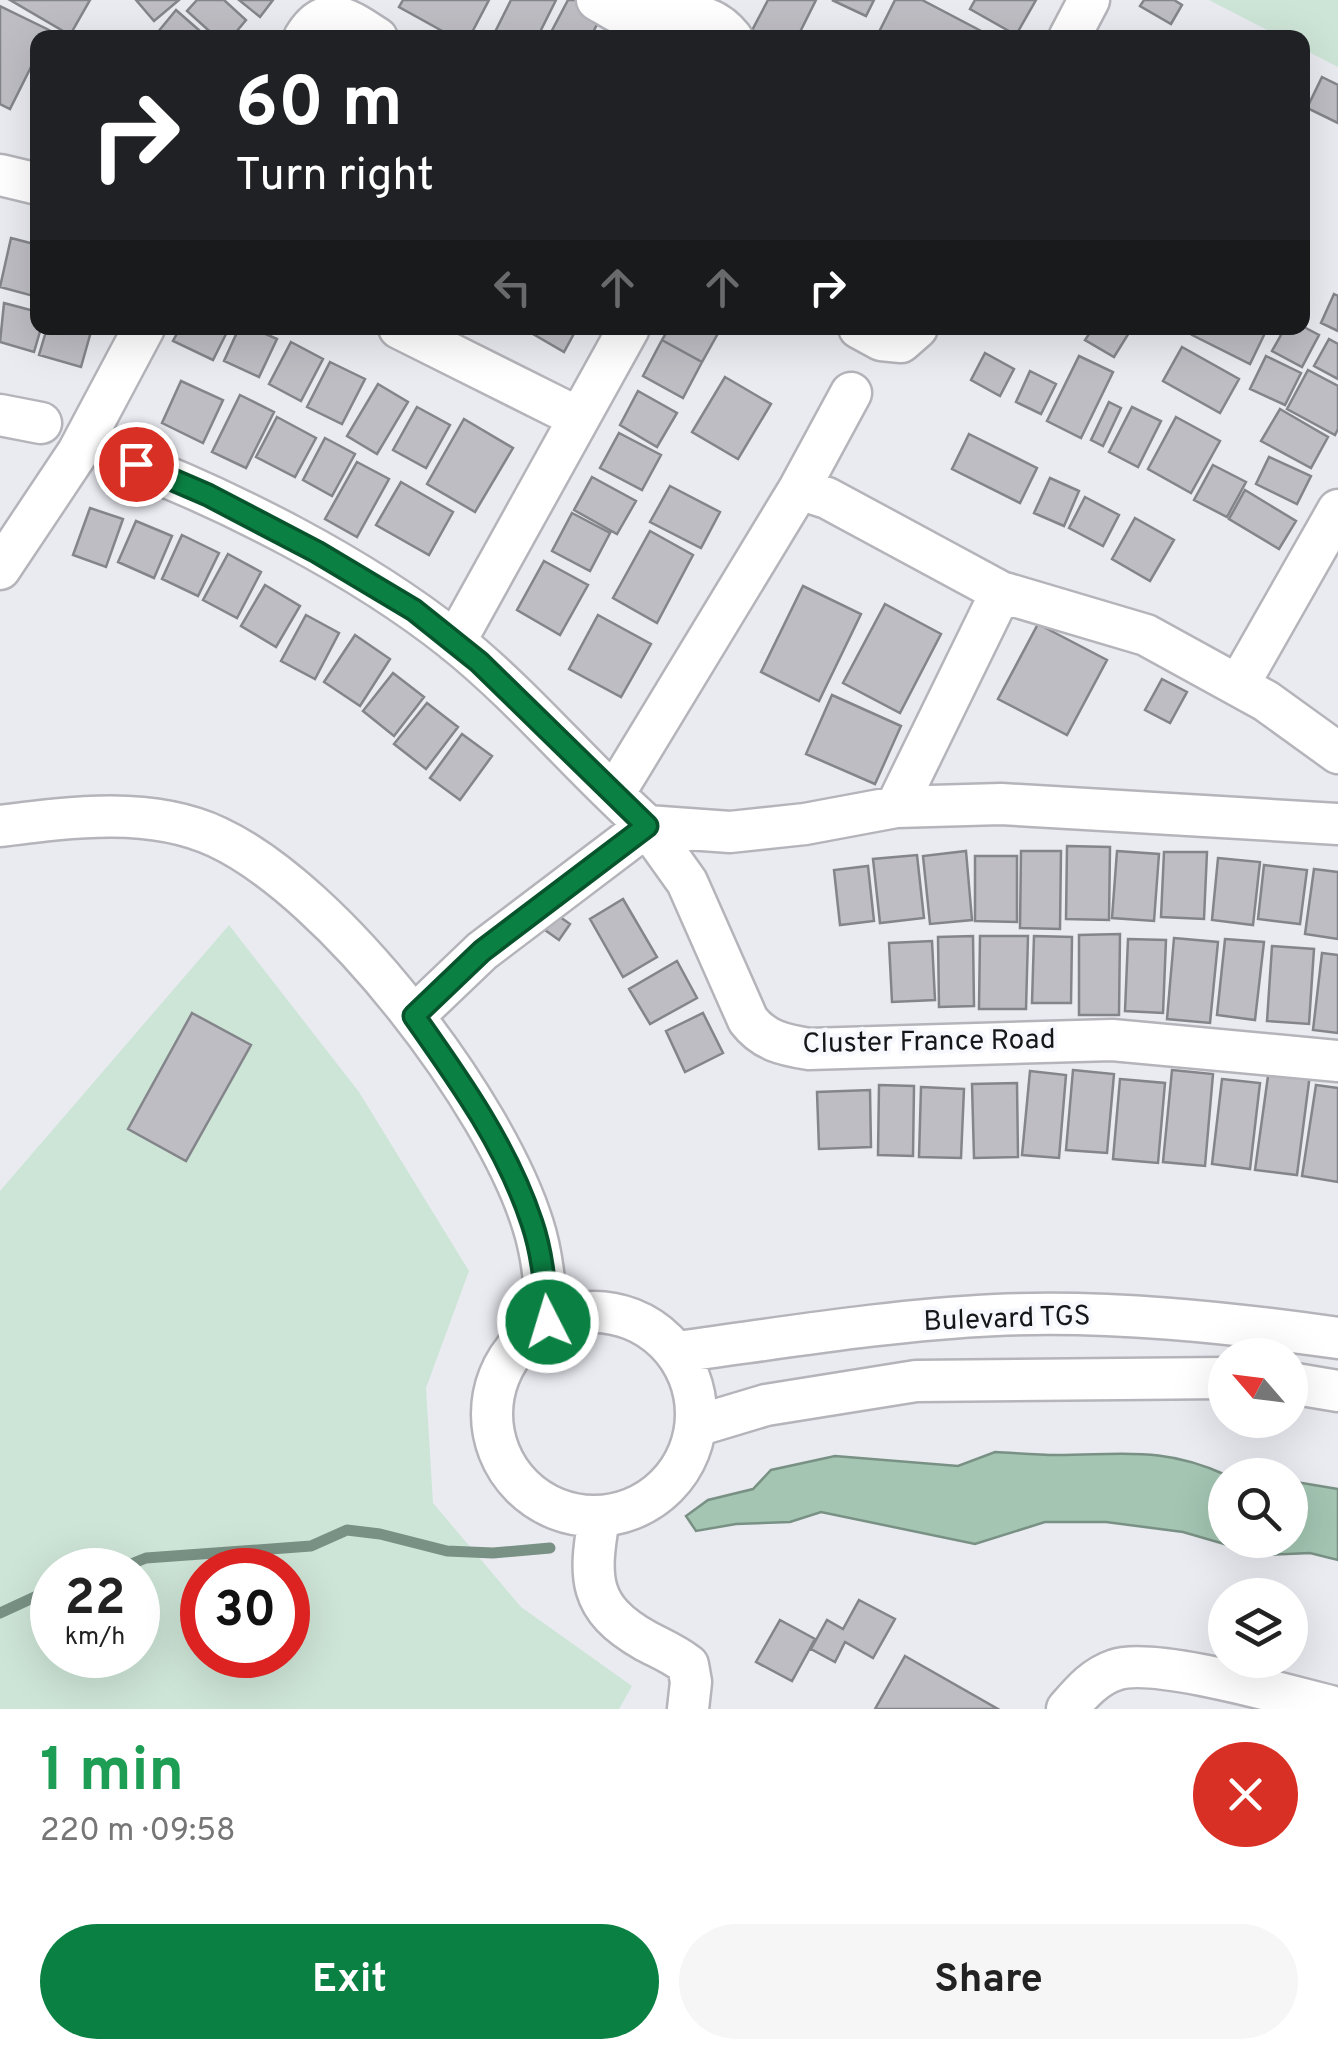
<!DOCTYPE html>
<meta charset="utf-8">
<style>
body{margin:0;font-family:Overpass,sans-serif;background:#f6f6f6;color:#222;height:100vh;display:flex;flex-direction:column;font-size:38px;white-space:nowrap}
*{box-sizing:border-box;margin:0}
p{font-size:32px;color:#767676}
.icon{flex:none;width:55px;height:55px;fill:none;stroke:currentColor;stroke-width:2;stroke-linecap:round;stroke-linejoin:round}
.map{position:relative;height:1709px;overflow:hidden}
.sheet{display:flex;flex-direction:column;background:#fff;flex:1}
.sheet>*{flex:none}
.banner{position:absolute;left:30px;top:30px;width:1280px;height:305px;border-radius:20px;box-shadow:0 10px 40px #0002;background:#202124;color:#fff;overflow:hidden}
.needle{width:65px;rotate:298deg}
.fabs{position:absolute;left:1208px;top:1338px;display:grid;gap:20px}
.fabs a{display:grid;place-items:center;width:100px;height:100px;border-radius:50%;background:#fff;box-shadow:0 10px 40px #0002;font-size:50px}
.speed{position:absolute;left:30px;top:1548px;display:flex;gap:20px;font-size:50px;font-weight:700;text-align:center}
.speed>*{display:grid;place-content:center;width:130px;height:130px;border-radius:50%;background:#fff;box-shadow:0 10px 40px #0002;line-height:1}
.speed small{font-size:25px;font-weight:400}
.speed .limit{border:15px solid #d22;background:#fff;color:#111}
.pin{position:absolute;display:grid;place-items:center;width:85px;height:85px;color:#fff;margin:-42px;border:5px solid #fff;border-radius:50%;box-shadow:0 2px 10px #0007}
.me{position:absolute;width:110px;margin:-55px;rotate:355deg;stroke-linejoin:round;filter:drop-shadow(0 0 8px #0008)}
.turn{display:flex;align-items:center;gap:35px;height:210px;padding:0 40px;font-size:45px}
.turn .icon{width:130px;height:130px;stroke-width:2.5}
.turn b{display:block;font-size:70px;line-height:85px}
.lanes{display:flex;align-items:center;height:95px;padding:0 40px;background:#0003;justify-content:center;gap:50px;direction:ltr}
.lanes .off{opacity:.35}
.round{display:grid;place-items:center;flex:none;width:105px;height:105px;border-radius:52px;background:#f6f6f6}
.overview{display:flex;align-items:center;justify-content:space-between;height:170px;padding:0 40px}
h1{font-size:60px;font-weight:700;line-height:75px;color:#1e9e55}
.cta{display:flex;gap:20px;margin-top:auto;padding:20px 40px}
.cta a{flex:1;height:115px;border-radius:60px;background:#0b8043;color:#fff;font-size:40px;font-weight:700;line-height:115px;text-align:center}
.cta a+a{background:#f6f6f6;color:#222}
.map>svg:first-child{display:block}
.green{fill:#cde5d7;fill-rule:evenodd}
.water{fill:#a3c5b2;stroke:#799184;stroke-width:2.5}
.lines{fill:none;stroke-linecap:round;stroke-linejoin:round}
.stream{stroke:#799184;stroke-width:11}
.building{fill:#bdbdc3;stroke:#84858a;stroke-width:2.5}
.street-casing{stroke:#b4b4ba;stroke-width:45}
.street{stroke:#fff;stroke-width:40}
.route-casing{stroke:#07532c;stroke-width:25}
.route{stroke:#0b8043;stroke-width:18}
.labels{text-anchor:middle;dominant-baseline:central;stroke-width:8;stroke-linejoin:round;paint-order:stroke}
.street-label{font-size:28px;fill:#161719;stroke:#f7f8fe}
</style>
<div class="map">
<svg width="1338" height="1709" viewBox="0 0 1338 1709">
<rect width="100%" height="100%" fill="#eaebf1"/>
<path class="green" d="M 1209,0 L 1338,0 L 1338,67 L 1303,49 L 1302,38 L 1281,37 Z
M 229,925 L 359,1092 L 469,1271 L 426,1388 L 433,1503 L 521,1607 L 632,1686 L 619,1709 L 0,1709 L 0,1191 ZM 52,1570 L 138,1570 L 138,1655 L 52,1655 ZM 202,1570 L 288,1570 L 288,1655 L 202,1655 Z"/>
<path class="water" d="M 995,1452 C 1016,1453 1037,1455 1057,1455 C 1123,1455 1163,1446 1226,1475 L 1225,1540 L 1290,1540 L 1290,1481 L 1338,1489 L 1338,1560 L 1310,1553 L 1262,1555 L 1183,1532 L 1106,1522 L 1045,1522 L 975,1544 L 821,1512 L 790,1522 L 736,1524 L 696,1531 L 686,1516 L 708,1500 L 753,1489 L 771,1470 L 835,1456 L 958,1466 Z"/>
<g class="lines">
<path class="stream" d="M 116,1570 L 146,1558 L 311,1546 L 347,1530 L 380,1534 L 447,1551 L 493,1553 L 550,1548
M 0,1613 L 52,1589"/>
</g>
<path class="building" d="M 10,0 L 90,0 L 70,35 Z
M 136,0 L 179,0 L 154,21 Z
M 197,0 L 224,0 L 246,20 L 231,38 L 217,38 L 187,11 Z
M 239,0 L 273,0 L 260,17 Z
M 403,0 L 489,0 L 469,38 L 455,38 L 399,7 Z
M 511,0 L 556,0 L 537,38 L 492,38 Z
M 568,0 L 584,0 L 604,11 L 590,38 L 548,38 Z
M 768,0 L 816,0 L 797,38 L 748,38 Z
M 832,0 L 874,0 L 866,16 Z
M 895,0 L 922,0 L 985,33 L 983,38 L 876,38 Z
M 975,0 L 1036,0 L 1016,35 L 970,9 Z
M 1144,0 L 1174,0 L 1182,5 L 1171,24 L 1140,6 Z
M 0,6 L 49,30 L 45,38 L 38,38 L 38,53 L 10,109 L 0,104 Z
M 176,10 L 208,38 L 153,38 Z
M 1322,77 L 1338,85 L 1338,123 L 1307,108 Z
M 11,238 L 38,245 L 37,297 L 0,287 Z
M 1334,294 L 1338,296 L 1338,331 L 1321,323 Z
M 4,303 L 38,312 L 38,328 L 41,328 L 34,352 L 0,342 Z
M 1302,326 L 1319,335 L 1302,367 L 1272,351 L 1285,328 Z
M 47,328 L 92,328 L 81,367 L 39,355 Z
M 180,328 L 229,328 L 213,360 L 173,341 Z
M 239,328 L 252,328 L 277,339 L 259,377 L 224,361 Z
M 530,328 L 577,328 L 564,352 L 528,331 Z
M 669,328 L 721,328 L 702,362 L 662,340 Z
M 1093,328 L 1132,328 L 1114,357 L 1085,340 Z
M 1195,328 L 1259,328 L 1266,331 L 1250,364 L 1192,335 Z
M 1329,339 L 1338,344 L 1338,379 L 1314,366 Z
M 662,340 L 702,362 L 683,398 L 643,376 Z
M 291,342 L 323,359 L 301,401 L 269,384 Z
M 1182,347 L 1239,379 L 1220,413 L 1163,381 Z
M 985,353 L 1014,369 L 1000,396 L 971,380 Z
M 1079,356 L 1113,372 L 1081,438 L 1047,421 Z
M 1266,356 L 1301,373 L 1285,405 L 1250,389 Z
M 330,362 L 365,379 L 342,424 L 307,407 Z
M 1308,370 L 1338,386 L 1338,429 L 1335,435 L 1287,409 Z
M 1030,371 L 1056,384 L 1041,414 L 1016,402 Z
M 725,377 L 771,404 L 738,459 L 692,432 Z
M 181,381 L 223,400 L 203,443 L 162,423 Z
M 378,384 L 408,402 L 377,454 L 347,436 Z
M 638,391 L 677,413 L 657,447 L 620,425 Z
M 240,395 L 274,412 L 246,468 L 212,452 Z
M 1109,402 L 1121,408 L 1103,446 L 1091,440 Z
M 417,407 L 450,425 L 426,468 L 393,450 Z
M 1132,407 L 1161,421 L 1138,467 L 1109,452 Z
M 1280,409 L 1328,437 L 1311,468 L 1261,441 Z
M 277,417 L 316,438 L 295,477 L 256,457 Z
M 1176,417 L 1220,441 L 1191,493 L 1148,469 Z
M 464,419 L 513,448 L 475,512 L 427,484 Z
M 619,433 L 661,455 L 642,490 L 600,468 Z
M 969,434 L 1037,468 L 1020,503 L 952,469 Z
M 325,438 L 355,454 L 332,496 L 303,480 Z
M 1269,457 L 1311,476 L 1297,504 L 1256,484 Z
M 357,462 L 389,479 L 357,537 L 325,519 Z
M 1213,465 L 1246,482 L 1227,517 L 1194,500 Z
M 592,477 L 636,501 L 617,534 L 574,510 Z
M 1050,478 L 1079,491 L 1064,526 L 1034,513 Z
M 401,482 L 453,512 L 429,555 L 376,525 Z
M 670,486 L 720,512 L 701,548 L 650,522 Z
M 1245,490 L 1296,521 L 1279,549 L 1229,519 Z
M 1085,497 L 1119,515 L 1103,546 L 1069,528 Z
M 90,508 L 123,519 L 106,567 L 73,555 Z
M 572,513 L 610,533 L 590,571 L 552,551 Z
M 1135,518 L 1174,540 L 1150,581 L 1112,559 Z
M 136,521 L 172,536 L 154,578 L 118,562 Z
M 650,531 L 693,555 L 657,623 L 613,598 Z
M 182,535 L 219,553 L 198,596 L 162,579 Z
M 228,554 L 261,572 L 237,618 L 203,600 Z
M 544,561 L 588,585 L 560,635 L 517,610 Z
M 265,585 L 300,606 L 276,647 L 241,626 Z
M 803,586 L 861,614 L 819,701 L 761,672 Z
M 885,604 L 941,634 L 900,713 L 843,683 Z
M 306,615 L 339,633 L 315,679 L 281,661 Z
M 598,615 L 651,644 L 621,697 L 569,669 Z
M 1038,624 L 1107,660 L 1067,735 L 998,699 Z
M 355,635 L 390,659 L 360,706 L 324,682 Z
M 393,673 L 424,697 L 394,736 L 363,711 Z
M 1162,679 L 1187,692 L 1170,723 L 1145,710 Z
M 832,695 L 901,726 L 875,784 L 806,754 Z
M 427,703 L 458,727 L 426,769 L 394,744 Z
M 462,734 L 492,756 L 460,800 L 430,778 Z
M 1067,846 L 1110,847 L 1109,920 L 1066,919 Z
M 966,851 L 972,920 L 930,924 L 923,856 Z
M 1021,851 L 1061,851 L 1060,929 L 1020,928 Z
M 1117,851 L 1159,854 L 1154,921 L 1112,918 Z
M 1164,852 L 1207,852 L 1204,919 L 1161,917 Z
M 917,855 L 924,918 L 880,923 L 873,859 Z
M 975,856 L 1017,856 L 1017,922 L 975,921 Z
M 1218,858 L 1260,862 L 1253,925 L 1212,920 Z
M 1264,865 L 1307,870 L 1300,924 L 1258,919 Z
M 868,866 L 874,921 L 840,925 L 834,870 Z
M 1314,869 L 1338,872 L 1338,939 L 1305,934 Z
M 623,899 L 657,957 L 623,977 L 590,919 Z
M 553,912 L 570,924 L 559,940 L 542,928 Z
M 1120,934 L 1119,1015 L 1079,1015 L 1079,935 Z
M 973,936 L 974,1006 L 939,1007 L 938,937 Z
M 980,936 L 1028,936 L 1026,1009 L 979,1009 Z
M 1034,936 L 1072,937 L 1071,1003 L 1032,1003 Z
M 1174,938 L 1218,942 L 1210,1023 L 1167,1019 Z
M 1128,939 L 1166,940 L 1163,1013 L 1125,1011 Z
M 1225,939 L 1264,942 L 1255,1020 L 1217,1015 Z
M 932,941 L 935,1000 L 892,1002 L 889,943 Z
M 1272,946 L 1314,949 L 1309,1024 L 1267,1021 Z
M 1322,953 L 1338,955 L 1338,1033 L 1313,1030 Z
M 677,961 L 697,998 L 650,1024 L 629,989 Z
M 192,1013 L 251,1045 L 186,1161 L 128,1129 Z
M 703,1013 L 723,1053 L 685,1072 L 666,1031 Z
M 1269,1069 L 1310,1074 L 1297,1175 L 1255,1170 Z
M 1073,1070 L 1114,1074 L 1107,1153 L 1066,1150 Z
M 1172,1070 L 1213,1074 L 1205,1166 L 1163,1162 Z
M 1030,1071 L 1066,1075 L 1059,1158 L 1022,1155 Z
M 1120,1079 L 1165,1083 L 1158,1163 L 1113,1159 Z
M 1222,1079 L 1260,1083 L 1250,1169 L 1212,1164 Z
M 1017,1083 L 1018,1157 L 974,1158 L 972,1084 Z
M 879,1085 L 914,1086 L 913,1156 L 878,1155 Z
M 1316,1085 L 1338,1088 L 1338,1182 L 1302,1176 Z
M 921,1087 L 964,1089 L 961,1158 L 919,1157 Z
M 870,1090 L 871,1147 L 819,1149 L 817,1092 Z
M 859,1600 L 895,1619 L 873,1658 L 845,1642 L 835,1662 L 811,1649 L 827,1620 L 843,1629 Z
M 780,1620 L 815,1639 L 792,1681 L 756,1662 Z
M 905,1656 L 998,1709 L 875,1709 Z"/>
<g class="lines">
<g class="street-casing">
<path id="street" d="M 597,0 C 607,5 621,16 633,18 C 670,24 702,0 732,38
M 304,38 C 326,1 349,20 377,38
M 1069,38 L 1089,0
M 0,175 L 38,184
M 399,328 L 579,418
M 859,328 L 881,340 L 901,342 L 917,328
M 0,415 L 41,423
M 117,457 C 228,499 360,566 453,640 C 523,696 580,766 647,826 L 687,882 L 748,1020 C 764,1041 784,1045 809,1049 L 1112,1040 L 1338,1061
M 799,489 L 851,393
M 0,569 L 78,452 L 144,328
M 455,642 L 629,328
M 1239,684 L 1338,510
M 614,794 L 799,489 L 827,498 L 1001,592 L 1146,635 L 1266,701 L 1338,753
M 896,807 L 1001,592
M 0,826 C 70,817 151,806 217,837 C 335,892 495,1102 533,1225 C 543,1256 545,1289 548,1322
M 414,1016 L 482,951 L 647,826 L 730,832 L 805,824 L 896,807 L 1001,804 L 1338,824
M492 1414a102 102 0 1 1 204 0a102 102 0 1 1-204 0Z
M 677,1352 C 782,1338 889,1320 996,1315 C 1110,1310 1225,1322 1338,1338
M 1290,1383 L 1338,1391
M 696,1426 L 766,1405 L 916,1381 L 1225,1378
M 599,1518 C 589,1577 587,1608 646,1641 C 661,1649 674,1654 688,1665 L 691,1682 L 688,1709
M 1067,1709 C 1081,1693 1094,1677 1115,1670 C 1154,1656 1292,1697 1338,1708"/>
</g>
<use href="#street" class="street"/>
</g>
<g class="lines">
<g class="route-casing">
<path id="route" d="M 136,464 L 208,495 L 317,552 L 414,610 L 479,662 L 647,826 L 482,951 L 414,1016 C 460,1081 507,1147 532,1223 C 543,1255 545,1289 548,1322"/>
</g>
<use href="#route" class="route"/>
</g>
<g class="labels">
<g class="street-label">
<text transform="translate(929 1043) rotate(-1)">Cluster France Road</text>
<text transform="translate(1007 1320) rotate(-2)">Bulevard TGS</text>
</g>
</g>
</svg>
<div class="fabs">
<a><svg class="needle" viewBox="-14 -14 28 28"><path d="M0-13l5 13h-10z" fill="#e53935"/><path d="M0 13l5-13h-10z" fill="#767676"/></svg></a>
<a><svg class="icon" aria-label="search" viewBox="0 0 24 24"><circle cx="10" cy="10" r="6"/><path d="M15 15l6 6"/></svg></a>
<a><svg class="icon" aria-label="layers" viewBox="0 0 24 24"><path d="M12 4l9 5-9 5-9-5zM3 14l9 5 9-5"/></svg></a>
</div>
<div class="speed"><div>22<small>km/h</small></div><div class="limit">30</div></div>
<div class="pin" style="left:136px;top:464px;background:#d93025"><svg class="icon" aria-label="arrive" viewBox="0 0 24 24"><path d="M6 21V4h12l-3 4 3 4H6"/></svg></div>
<svg class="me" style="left:548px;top:1322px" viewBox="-20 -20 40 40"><circle r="17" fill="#0b8043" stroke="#fff" stroke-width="3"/><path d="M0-11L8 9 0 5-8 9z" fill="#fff"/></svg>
<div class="banner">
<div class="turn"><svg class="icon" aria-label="right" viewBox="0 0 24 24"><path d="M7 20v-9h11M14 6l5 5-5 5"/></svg><div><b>60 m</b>Turn right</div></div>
<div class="lanes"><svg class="icon off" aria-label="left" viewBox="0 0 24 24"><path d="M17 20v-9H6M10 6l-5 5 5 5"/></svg><svg class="icon off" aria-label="ahead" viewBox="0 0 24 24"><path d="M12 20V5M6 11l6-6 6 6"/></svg><svg class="icon off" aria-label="ahead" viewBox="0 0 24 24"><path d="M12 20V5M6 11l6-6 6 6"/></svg><svg class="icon" aria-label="right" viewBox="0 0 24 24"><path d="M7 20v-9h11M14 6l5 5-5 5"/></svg></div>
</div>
</div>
<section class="sheet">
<div class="overview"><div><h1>1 min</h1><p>220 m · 09:58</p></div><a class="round" style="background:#d93025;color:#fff"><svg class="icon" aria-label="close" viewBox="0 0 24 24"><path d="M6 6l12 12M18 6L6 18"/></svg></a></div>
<div class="cta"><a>Exit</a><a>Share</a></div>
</section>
